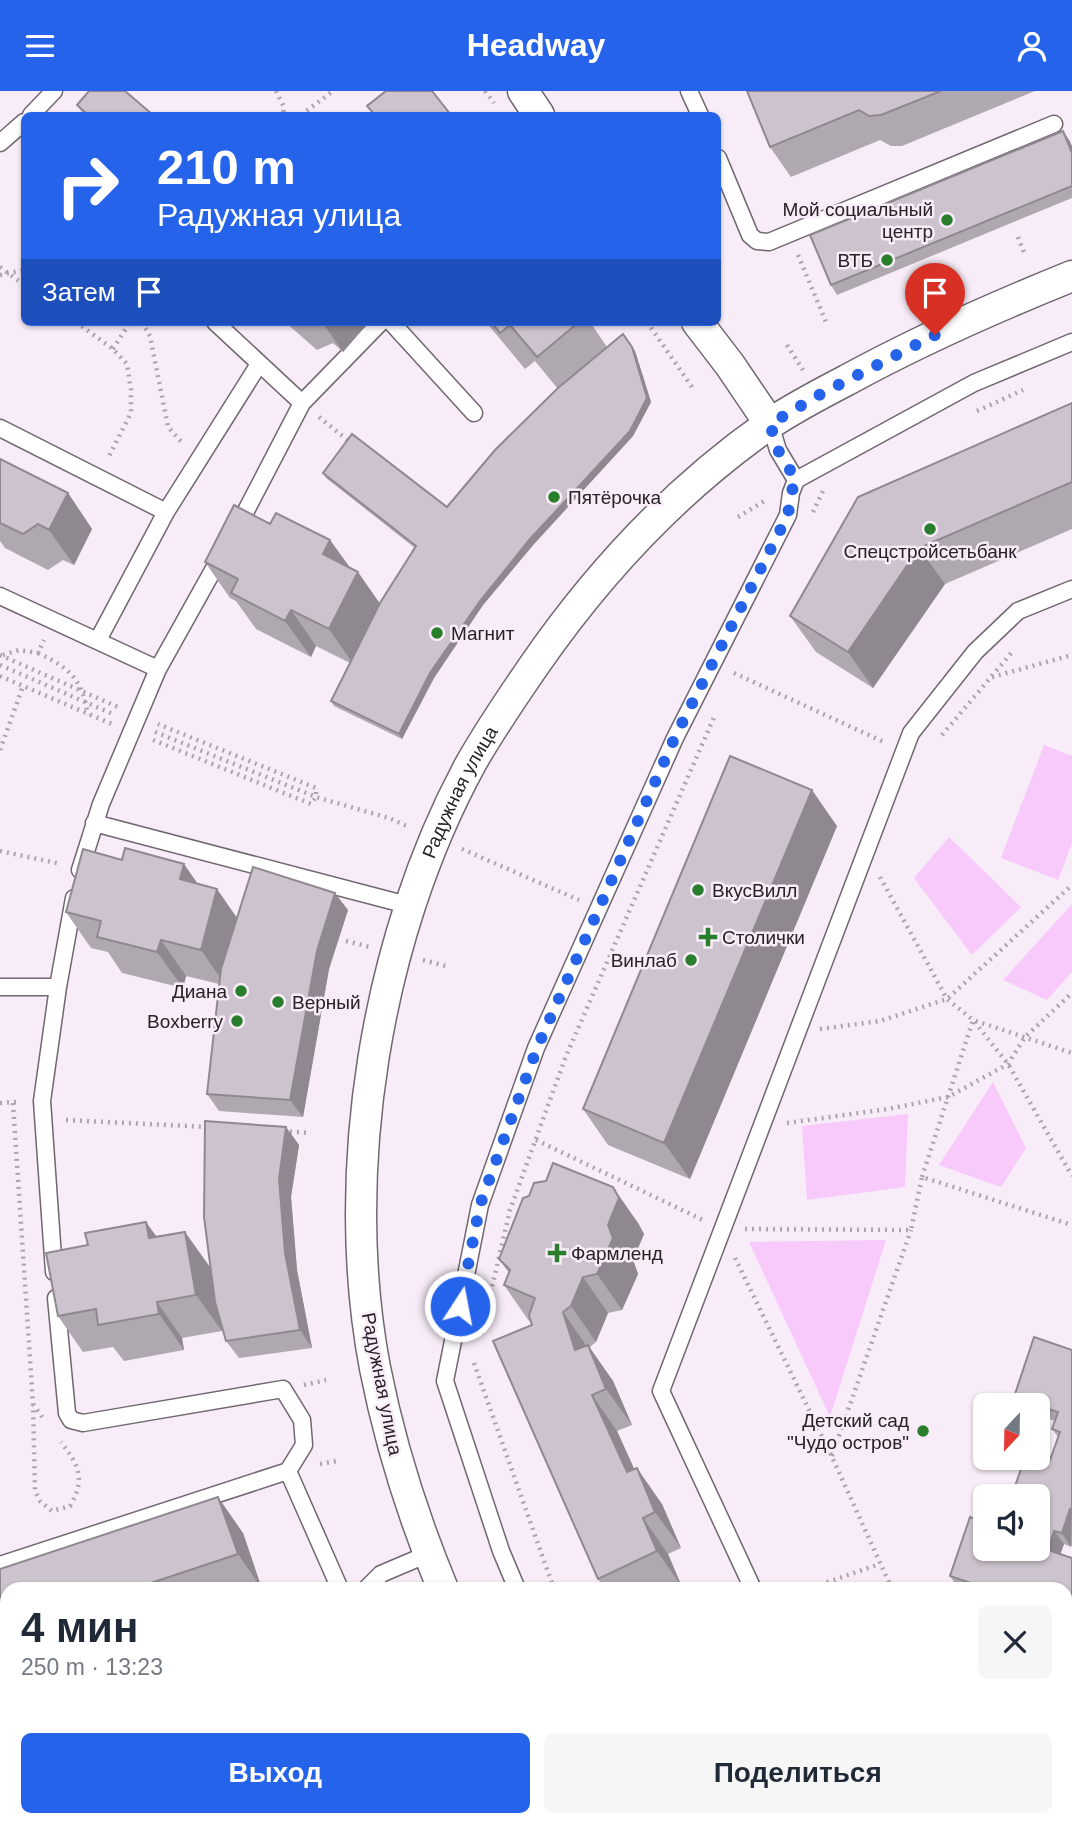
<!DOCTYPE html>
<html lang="ru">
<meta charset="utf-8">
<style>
body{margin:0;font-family:Arial,sans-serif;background:#f6f6f7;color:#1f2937;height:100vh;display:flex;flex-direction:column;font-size:26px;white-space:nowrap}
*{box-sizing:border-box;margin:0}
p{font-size:23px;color:#747a83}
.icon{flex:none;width:38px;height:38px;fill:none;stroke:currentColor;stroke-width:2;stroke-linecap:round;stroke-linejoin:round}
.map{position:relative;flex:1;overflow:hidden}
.sheet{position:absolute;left:0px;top:1491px;width:1073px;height:245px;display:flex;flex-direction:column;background:#fff;border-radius:21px 21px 0 0;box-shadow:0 2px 5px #0004}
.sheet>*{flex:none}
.guide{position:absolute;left:21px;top:21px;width:700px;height:214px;border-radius:10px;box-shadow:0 2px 5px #0004;background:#2563eb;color:#fff;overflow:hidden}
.needle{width:46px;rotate:202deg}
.fabs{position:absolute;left:973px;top:1302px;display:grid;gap:14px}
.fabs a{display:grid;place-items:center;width:77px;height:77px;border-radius:10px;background:#fff;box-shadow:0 2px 5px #0004;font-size:35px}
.pin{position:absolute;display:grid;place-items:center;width:60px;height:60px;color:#fff;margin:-72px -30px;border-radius:50% 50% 50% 0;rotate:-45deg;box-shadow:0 0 7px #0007}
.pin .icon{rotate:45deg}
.me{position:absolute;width:77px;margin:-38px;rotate:11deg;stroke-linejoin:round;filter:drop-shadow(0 0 5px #0008)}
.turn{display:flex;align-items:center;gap:24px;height:147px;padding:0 21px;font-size:32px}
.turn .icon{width:91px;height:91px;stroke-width:2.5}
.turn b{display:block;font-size:49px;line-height:60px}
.then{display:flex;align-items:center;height:66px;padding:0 21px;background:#0003;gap:14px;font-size:26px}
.round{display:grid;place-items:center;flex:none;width:74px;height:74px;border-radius:10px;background:#f6f6f7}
.head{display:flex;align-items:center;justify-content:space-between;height:119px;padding:0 21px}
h1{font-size:42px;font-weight:700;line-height:52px}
.button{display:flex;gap:14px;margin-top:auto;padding:14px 21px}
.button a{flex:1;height:80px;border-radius:10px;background:#2563eb;color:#fff;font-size:28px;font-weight:700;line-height:80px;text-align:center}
.button a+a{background:#f6f6f7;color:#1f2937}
header{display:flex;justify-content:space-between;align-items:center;height:91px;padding:0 21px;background:#2563eb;color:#fff;font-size:32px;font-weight:700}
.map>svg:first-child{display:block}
.green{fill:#f7cafb}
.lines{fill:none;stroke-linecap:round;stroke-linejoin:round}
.lane-casing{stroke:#706771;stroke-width:19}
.street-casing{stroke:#706771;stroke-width:33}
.path{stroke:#aca4ac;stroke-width:4.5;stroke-dasharray:2 5;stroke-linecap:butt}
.lane{stroke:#fff;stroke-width:16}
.street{stroke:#fff;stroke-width:30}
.wall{fill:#b0a8b1}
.shaded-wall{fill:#908890}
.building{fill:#cdc3ce;stroke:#908890;stroke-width:2}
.route{stroke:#2563eb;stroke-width:12;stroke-dasharray:0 21.6}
.poi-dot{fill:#287e2b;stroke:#f7ecf7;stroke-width:2.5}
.labels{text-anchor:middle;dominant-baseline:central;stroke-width:5;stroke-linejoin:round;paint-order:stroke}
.poi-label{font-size:19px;fill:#262226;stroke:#f7ecf7;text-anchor:end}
.street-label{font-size:19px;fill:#262226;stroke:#f7ecf7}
</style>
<header><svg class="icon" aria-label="menu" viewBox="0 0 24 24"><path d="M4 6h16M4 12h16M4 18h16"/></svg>Headway<svg class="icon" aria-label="person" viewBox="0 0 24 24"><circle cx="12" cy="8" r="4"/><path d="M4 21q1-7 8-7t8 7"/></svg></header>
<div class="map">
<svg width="1072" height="1736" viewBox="0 0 1072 1736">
<rect width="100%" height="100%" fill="#f7ecf7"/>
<path class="green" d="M 1044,654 L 1072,665 L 1072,752 L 1058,789 L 1001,767 Z
M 949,746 L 1021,816 L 972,864 L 914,787 Z
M 1072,813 L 1072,881 L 1047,909 L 1003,889 Z
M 993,991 L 1026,1057 L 1001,1096 L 939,1074 Z
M 908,1023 L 905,1096 L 807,1109 L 802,1035 Z
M 886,1149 L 830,1326 L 749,1151 Z
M 1066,1682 L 1072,1684 L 1072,1736 L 1058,1736 L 1040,1729 L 1066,1729 Z"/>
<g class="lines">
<g class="lane-casing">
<path id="lane" d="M 689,0 L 700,24
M 31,24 L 54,0
M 0,52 L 24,31
M 718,67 L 750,144 L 757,150 L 769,151 L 1054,33
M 215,231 L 302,312
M 391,231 L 474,322
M 0,337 L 166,421 L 98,549
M 796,389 L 974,292 L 1072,251
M 166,421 L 259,273
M 236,439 L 302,312 L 381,231
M 0,505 L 158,578
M 94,732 L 411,815
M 80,779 L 101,713 L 158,578 L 221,465
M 0,896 L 58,896
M 54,1181 L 42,1010 L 58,896 L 74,807
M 56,1207 L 67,1322 L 71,1329 L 83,1332 L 283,1298 L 302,1329 L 304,1354 L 288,1380
M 0,1474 L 288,1380 L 340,1498
M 366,1498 L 381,1483 L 428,1463
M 517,1498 L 501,1460 L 445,1290 L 480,1114 L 536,957 L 675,647 L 788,424 L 791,402 L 796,389 L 778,359 L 770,333
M 753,1498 L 661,1300 L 911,642 L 975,561 L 1018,520 L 1072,498
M 0,1642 L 7,1640
M 178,1729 L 181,1736
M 413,1729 L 415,1736
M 613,1729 L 616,1736
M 801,1729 L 804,1736"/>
</g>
<g class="street-casing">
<g id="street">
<path d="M 523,0 L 539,24"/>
<path d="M 697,231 L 730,274 L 770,333"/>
<path id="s1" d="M 443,1498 C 413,1426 390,1353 375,1277 C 338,1083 376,847 470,674 C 489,640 511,608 533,576 C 597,483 674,400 768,334 C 793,317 820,303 847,289 C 920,249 995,216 1072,185"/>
<path d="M 542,1729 L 545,1736"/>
</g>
</g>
<path class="path" d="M 276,0 L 284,16 L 283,24
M 485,0 L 494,12
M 301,24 L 333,0
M 1018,146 L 1025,164
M 798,164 L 826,231
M 0,176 L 24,194
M 0,184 L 24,179
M 76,231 L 113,258 L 127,273 L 131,299 L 131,322 L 108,367
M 142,231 L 150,245 L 168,336 L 183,353
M 647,231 L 692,296
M 787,254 L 803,279
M 113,258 L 130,231
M 977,320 L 1023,299
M 319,326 L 350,351
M 813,421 L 823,400
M 738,426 L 766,409
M 38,562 C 70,577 82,588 88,624
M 0,564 L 118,616
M 3,564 L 19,559 L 38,562 L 44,549
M 0,574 L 115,624
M 734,582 L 886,652
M 0,585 L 112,633
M 992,586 L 1072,564
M 155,641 L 316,706 L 389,727 L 409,736
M 942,644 L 1013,560
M 153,649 L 311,713 L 316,706 L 316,697 L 158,633
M 0,659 L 23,595
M 462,758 L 579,809
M 0,760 L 61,773
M 880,786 L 947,908 L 973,929 L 1008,973 L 1072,1085
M 346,850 L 370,856
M 423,869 L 446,875
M 820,938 L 880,930 L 947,908 L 1072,794
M 0,1012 L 16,1011
M 13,1012 L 33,1313 L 35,1400 L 40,1410 L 52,1420 L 70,1415 C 86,1387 79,1375 61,1351
M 66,1029 L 208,1036
M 787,1032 L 888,1018 L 948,1006 L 1008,973 L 1025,946 L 1072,902
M 283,1040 L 311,1042
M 536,1049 L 703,1129
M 922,1086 L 973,929 L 1072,962
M 745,1138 L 911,1139 L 922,1086 L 1072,1134
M 735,1167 L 832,1366 L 892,1498
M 481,1243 L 510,1119 L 566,965 L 715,624
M 474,1272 L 554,1498
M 304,1294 L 326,1289
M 33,1313 L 45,1330
M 832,1365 L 911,1139
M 320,1373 L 337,1370
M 807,1498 L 880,1473
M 1066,1616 L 1072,1618
M 1066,1624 L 1072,1634
M 646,1729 L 649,1736
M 990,1729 L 993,1736"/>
<use href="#lane" class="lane"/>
<use href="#street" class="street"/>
</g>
<path class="wall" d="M 747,0 L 1035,0 L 902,55 L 891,55 L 880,49 L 791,86 L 770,56 Z
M 77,14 L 153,24 L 84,24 Z
M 1063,40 L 1069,49 L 1072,55 L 1072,107 L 837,204 L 831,194 Z
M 285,231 L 369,231 L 343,261 L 333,252 L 317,259 Z
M 486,231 L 590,231 L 607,256 L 623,243 L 635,260 L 651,311 L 633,345 L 534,453 L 483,514 L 434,587 L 402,648 L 334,615 L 331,610 L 350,572 L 316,555 L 311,566 L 256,538 L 236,510 L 230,507 L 205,471 L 270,433 L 330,449 L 350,477 L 380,512 L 415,457 L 326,387 L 323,382 L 447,416 L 558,298 L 535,270 L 525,278 Z
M 1072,312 L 1072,438 L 945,493 L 873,597 L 816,561 L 790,525 Z
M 0,368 L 68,402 L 92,438 L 74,474 L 63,469 L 48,479 L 5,457 L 0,450 Z
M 837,735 L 690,1088 L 608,1054 L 583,1018 Z
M 198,793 L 237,827 L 348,819 L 329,878 L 303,1026 L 219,1020 L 207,1003 L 219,893 L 186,885 L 183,897 L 122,882 L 108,861 L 91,857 L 66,821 Z
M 286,1036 L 299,1054 L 291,1106 L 297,1179 L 312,1257 L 239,1267 L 226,1250 L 218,1222 L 222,1240 L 182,1247 L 184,1259 L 124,1270 L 113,1256 L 83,1261 L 58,1225 L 157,1146 L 210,1176 Z
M 638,1132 L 644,1143 L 633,1169 L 638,1183 L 622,1219 L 608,1222 L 596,1251 L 589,1257 L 613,1290 L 632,1334 L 617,1340 L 634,1378 L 662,1413 L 681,1457 L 668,1463 L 682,1496 L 678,1498 L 605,1498 L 598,1488 L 532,1234 L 531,1231 L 529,1230 L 504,1194 L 509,1182 L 499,1168 Z
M 1072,1259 L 1072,1454 L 1071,1456 L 1064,1453 L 1060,1463 L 1072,1467 L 1072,1538 L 1066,1536 L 1066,1498 L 959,1498 L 950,1485 L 1038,1458 L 1038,1405 L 1022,1405 L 1015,1395 L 1050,1369 L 1058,1346 L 1052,1338 L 1055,1330 L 1038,1325 L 1038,1314 L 1019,1314 L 1014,1306 Z
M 243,1442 L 262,1498 L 7,1498 L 7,1583 L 0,1586 L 0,1478 Z"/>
<path class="shaded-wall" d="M 1063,40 L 1069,49 L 1072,55 L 1072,62 Z
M 322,231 L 369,231 L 343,261 Z
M 632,256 L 635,260 L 651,311 L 633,345 L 534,453 L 483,514 L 434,587 L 402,648 L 399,643 L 430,582 Z
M 68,402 L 92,438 L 74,474 L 49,439 Z
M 330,449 L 356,485 L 358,481 L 383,517 L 354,574 L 329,538 L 323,463 Z
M 919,457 L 945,493 L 873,597 L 848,561 Z
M 291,519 L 316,555 L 311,566 L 285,530 Z
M 812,699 L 837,735 L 690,1088 L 664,1052 Z
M 184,773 L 209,809 L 180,788 Z
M 217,798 L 242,834 L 226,895 L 201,859 Z
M 335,802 L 348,819 L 329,878 L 303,1026 L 290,1009 L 317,860 Z
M 161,849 L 186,885 L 183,897 L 157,861 Z
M 286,1036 L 299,1054 L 291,1106 L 297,1179 L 312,1257 L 300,1239 L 285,1162 L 279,1088 Z
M 613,1096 L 638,1132 L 644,1143 L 633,1169 L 638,1183 L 622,1219 L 597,1183 L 608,1134 Z
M 146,1131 L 172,1167 L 149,1147 Z
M 185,1141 L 210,1176 L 222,1240 L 196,1204 Z
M 583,1186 L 608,1222 L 596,1251 L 571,1215 Z
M 157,1211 L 182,1247 L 184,1259 L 159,1223 Z
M 563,1221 L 588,1257 L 575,1259 Z
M 588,1254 L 613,1290 L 632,1334 L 606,1298 Z
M 592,1304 L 617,1340 L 652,1417 L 627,1381 Z
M 637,1377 L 662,1413 L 681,1457 L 655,1421 Z
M 218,1406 L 243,1442 L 262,1498 L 238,1463 Z
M 1070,1418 L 1072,1421 L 1071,1456 L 1062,1442 Z
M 643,1427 L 668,1463 L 682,1496 L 657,1460 Z
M 1054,1440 L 1064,1453 L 1057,1472 L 1048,1459 Z
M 1072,1504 L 1072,1535 L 1066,1526 L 1066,1522 Z
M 377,1729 L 384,1729 L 387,1736 L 380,1736 Z
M 739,1729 L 750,1729 L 752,1736 L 742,1736 Z"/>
<path class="building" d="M 89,0 L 125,0 L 153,24 L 88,24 L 77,14 Z
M 386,0 L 432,0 L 451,24 L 375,24 L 367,15 Z
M 747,0 L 941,0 L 881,24 L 869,25 L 859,19 L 770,56 Z
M 1063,40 L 1072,62 L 1072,95 L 831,194 L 810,144 Z
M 491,231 L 579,231 L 537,266 L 510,234 L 500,242 Z
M 623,243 L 632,256 L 647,307 L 630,340 L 530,448 L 480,510 L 430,582 L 399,643 L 331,610 L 380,512 L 416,455 L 323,382 L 352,343 L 447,416 L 495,359 L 558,297 Z
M 1072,312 L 1072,391 L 919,457 L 848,561 L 790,525 L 858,406 Z
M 0,368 L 68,402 L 49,439 L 38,433 L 23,443 L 0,432 Z
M 234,414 L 270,433 L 276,422 L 330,449 L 323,463 L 358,481 L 329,538 L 291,519 L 285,530 L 231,502 L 238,488 L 205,471 Z
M 730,665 L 812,699 L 664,1052 L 583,1018 Z
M 125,757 L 184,773 L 180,788 L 217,798 L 201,859 L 161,849 L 157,861 L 97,846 L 101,830 L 66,821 L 83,758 L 122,769 Z
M 253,776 L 335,802 L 317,860 L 290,1009 L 207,1003 L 221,878 Z
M 205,1030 L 286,1036 L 279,1088 L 285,1162 L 300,1239 L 226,1250 L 215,1211 L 204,1126 Z
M 553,1072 L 613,1096 L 619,1107 L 608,1134 L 613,1147 L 597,1183 L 583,1186 L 571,1215 L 563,1221 L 575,1259 L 588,1254 L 606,1298 L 592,1304 L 627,1381 L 637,1377 L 655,1421 L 643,1427 L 657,1460 L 598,1488 L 493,1250 L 532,1234 L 529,1224 L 535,1207 L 504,1194 L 510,1179 L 499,1168 L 523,1107 L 529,1105 L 534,1092 L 546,1090 Z
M 146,1131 L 149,1147 L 185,1141 L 196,1204 L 157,1211 L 159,1223 L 98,1234 L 96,1218 L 58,1225 L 46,1162 L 88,1154 L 85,1142 Z
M 1034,1246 L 1072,1259 L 1072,1419 L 1070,1418 L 1062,1442 L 1054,1440 L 1048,1459 L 1072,1467 L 1072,1504 L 1066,1522 L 1066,1498 L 988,1498 L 950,1485 L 970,1426 L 985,1431 L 985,1458 L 1038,1458 L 1038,1405 L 1030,1405 L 1031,1401 L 1015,1395 L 1025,1367 L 1038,1367 L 1038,1365 L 1050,1369 L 1060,1341 L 1052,1338 L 1058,1321 L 1014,1306 Z
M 218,1406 L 238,1463 L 133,1498 L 7,1498 L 7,1539 L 0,1542 L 0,1478 Z
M 237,1729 L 377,1729 L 380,1736 L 240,1736 Z
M 671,1729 L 739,1729 L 742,1736 L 674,1736 Z"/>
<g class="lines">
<path class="route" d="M 460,1215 L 480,1114 L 537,957 L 675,646 L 788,424 L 791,402 L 796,389 L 778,359 L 770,333 L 819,304 L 935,244"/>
</g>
<g class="poi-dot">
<circle cx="947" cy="129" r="7"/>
<circle cx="887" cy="169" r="7"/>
<circle cx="554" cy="406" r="7"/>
<circle cx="930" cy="438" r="7"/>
<circle cx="437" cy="542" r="7"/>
<circle cx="698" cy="799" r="7"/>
<path d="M704.5 835.5h7v7h7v7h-7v7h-7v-7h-7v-7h7z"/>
<circle cx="691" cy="869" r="7"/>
<circle cx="241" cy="900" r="7"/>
<circle cx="278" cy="911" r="7"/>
<circle cx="237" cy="930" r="7"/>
<path d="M553.5 1151.5h7v7h7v7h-7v7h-7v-7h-7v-7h7z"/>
<circle cx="923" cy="1340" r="7"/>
</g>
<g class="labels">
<g class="poi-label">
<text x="933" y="118">Мой социальный<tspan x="933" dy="22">центр</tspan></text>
<text x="873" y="169">ВТБ</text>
<text x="568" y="406" text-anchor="start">Пятёрочка</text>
<text x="930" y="460" text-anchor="middle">Спецстройсетьбанк</text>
<text x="451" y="542" text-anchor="start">Магнит</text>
<text x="712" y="799" text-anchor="start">ВкусВилл</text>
<text x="722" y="846" text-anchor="start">Столички</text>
<text x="677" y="869">Винлаб</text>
<text x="227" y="900">Диана</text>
<text x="292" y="911" text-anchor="start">Верный</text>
<text x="223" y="930">Boxberry</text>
<text x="571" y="1162" text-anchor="start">Фармленд</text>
<text x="909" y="1329">Детский сад<tspan x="909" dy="22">"Чудо остров"</tspan></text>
</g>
<g class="street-label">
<text stroke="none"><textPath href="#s1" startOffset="824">Радужная улица</textPath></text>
<text transform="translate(382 1293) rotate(79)">Радужная улица</text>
</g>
</g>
</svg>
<div class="fabs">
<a><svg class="needle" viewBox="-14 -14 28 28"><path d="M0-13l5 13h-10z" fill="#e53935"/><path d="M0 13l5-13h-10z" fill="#747a83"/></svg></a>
<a><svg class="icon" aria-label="sound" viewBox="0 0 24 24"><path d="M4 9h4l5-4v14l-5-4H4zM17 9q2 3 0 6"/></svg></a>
</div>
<div class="pin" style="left:935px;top:244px;background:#d93025"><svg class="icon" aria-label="arrive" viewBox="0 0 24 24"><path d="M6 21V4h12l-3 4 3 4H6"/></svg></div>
<svg class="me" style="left:460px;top:1215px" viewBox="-20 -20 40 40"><circle r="17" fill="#2563eb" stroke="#fff" stroke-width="3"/><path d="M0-11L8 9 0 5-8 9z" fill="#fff"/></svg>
<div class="guide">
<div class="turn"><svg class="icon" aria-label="right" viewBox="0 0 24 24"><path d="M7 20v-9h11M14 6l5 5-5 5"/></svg><div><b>210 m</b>Радужная улица</div></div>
<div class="then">Затем<svg class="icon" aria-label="arrive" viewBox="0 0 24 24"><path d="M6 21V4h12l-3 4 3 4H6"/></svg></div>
</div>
<section class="sheet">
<div class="head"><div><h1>4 мин</h1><p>250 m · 13:23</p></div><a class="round"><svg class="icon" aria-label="close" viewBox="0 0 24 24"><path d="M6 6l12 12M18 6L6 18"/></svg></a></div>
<div class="button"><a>Выход</a><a>Поделиться</a></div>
</section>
</div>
